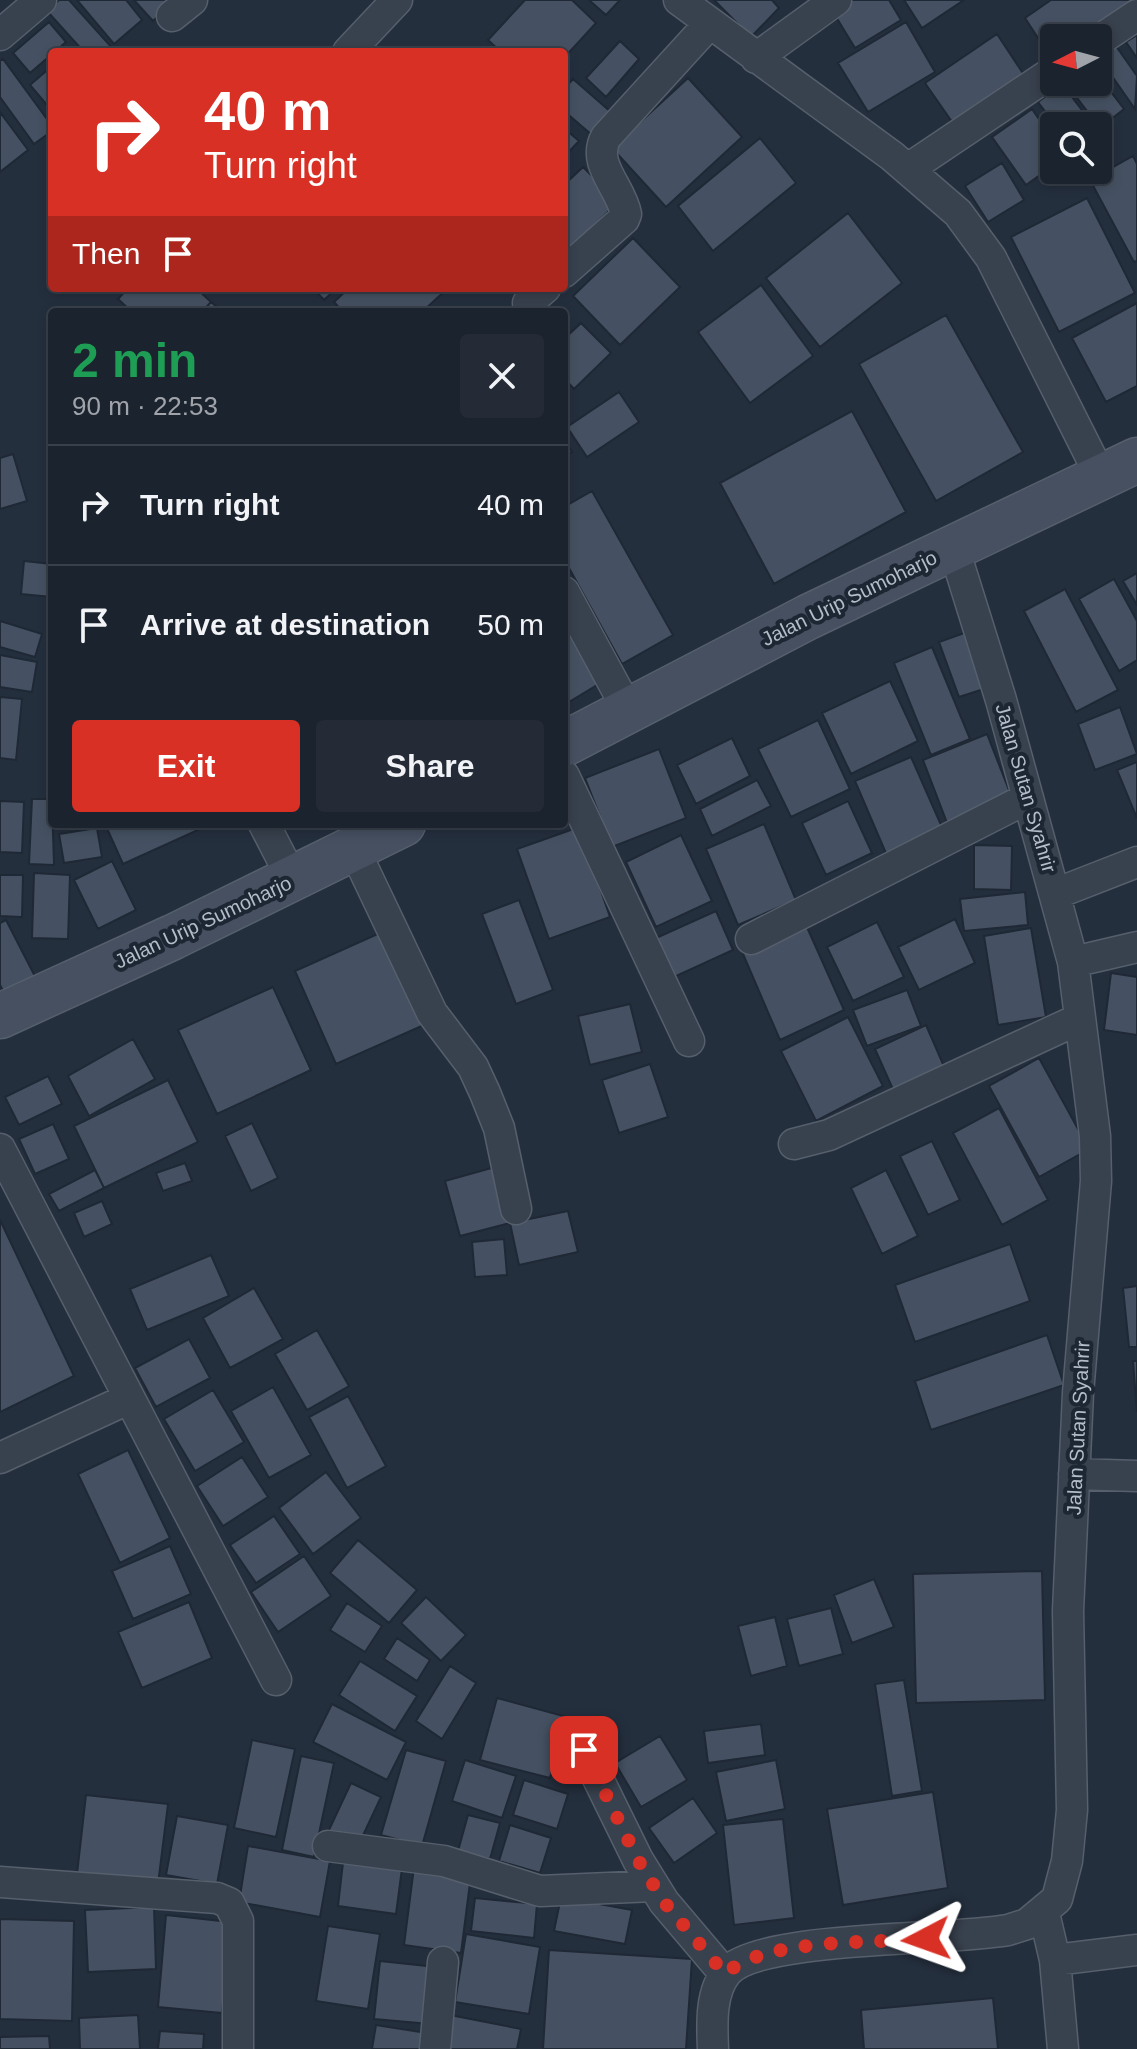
<!DOCTYPE html>
<meta charset="utf-8">
<style>
body{margin:0;font-family:Helvetica,sans-serif;background:#242b36;color:#f1f3f6;height:100vh;display:flex;flex-direction:column;font-size:30px;white-space:nowrap}
*{box-sizing:border-box;margin:0}
p{font-size:26px;color:#a0a4aa}
.icon{flex:none;width:44px;height:44px;fill:none;stroke:currentColor;stroke-width:2;stroke-linecap:round;stroke-linejoin:round}
.map{position:relative;flex:1;overflow:hidden}
.panel{position:absolute;left:48px;top:308px;width:520px;height:520px;display:flex;flex-direction:column;background:#1b232e;border-radius:8px;box-shadow:0 4px 12px #0003,0 0 0 2px #39404a}
.panel>*{flex:none}
.top-card{position:absolute;left:48px;top:48px;width:520px;height:244px;border-radius:8px;box-shadow:0 4px 12px #0003,0 0 0 2px #39404a;background:#d93025;color:#fff;overflow:hidden}
.needle{width:52px;rotate:264deg}
.buttons{position:absolute;left:1040px;top:24px;display:grid;gap:16px}
.buttons a{display:grid;place-items:center;width:72px;height:72px;border-radius:8px;background:#1b232e;box-shadow:0 4px 12px #0003,0 0 0 2px #39404a;font-size:40px}
.pin{position:absolute;display:grid;place-items:center;width:68px;height:68px;color:#fff;margin:-34px;border-radius:16px;box-shadow:0 4px 12px #0006}
.me{position:absolute;width:88px;margin:-44px;rotate:266deg;stroke-linejoin:round;filter:drop-shadow(0 0 6px #0008)}
.turn{display:flex;align-items:center;gap:28px;height:168px;padding:0 24px;font-size:36px}
.turn .icon{width:104px;height:104px;stroke-width:2.5}
.turn b{display:block;font-size:56px;line-height:68px}
.then{display:flex;align-items:center;height:76px;padding:0 24px;background:#0003;gap:16px;font-size:30px}
.round{display:grid;place-items:center;flex:none;width:84px;height:84px;border-radius:8px;background:#242b36}
.head{display:flex;align-items:center;justify-content:space-between;height:136px;padding:0 24px}
h1{font-size:48px;font-weight:800;line-height:60px;color:#1e9e55}
.primary-button{display:flex;gap:16px;margin-top:auto;padding:16px 24px}
.primary-button a{flex:1;height:92px;border-radius:8px;background:#d93025;color:#fff;font-size:32px;font-weight:800;line-height:92px;text-align:center}
.primary-button a+a{background:#242b36;color:#f1f3f6}
ul{padding:0;list-style:none}
li{display:flex;align-items:center;gap:24px;height:120px;padding:0 24px;border-top:2px solid #39404a}
li div{flex:1}
li b{display:block;font-size:30px}
li em{font-style:normal}
.map>svg:first-child{display:block}
.building{fill:#455162;stroke:#1f2835;stroke-width:2}
.lines{fill:none;stroke-linecap:round;stroke-linejoin:round}
.street-casing{stroke:#565f6c;stroke-width:33}
.secondary-casing{stroke:#565f6c;stroke-width:47}
.street{stroke:#38414e;stroke-width:30}
.secondary{stroke:#465061;stroke-width:44}
.route{stroke:#d93025;stroke-width:14;stroke-dasharray:0 25.2}
.labels{text-anchor:middle;dominant-baseline:central;stroke-width:8;stroke-linejoin:round;paint-order:stroke}
.street-label{font-size:20px;fill:#b4bcc9;stroke:#1d2633}
</style>
<div class="map">
<svg width="1137" height="2049" viewBox="0 0 1137 2049">
<rect width="100%" height="100%" fill="#242f3e"/>
<path class="building" d="M 59,0 L 69,0 L 114,50 L 84,52 L 47,11 Z
M 77,0 L 126,0 L 142,20 L 114,44 Z
M 134,0 L 176,0 L 153,21 Z
M 525,0 L 572,0 L 596,23 L 564,58 L 564,52 L 501,52 L 488,40 Z
M 589,0 L 620,0 L 606,15 Z
M 714,0 L 772,0 L 779,8 L 751,37 Z
M 842,0 L 889,0 L 901,20 L 855,48 L 830,7 Z
M 904,0 L 964,0 L 922,28 Z
M 1051,0 L 1137,0 L 1137,6 L 1088,38 L 1054,38 L 1053,61 L 1025,18 Z
M 49,22 L 66,42 L 30,73 L 13,53 Z
M 906,22 L 935,72 L 868,112 L 838,63 Z
M 997,34 L 1028,81 L 957,129 L 925,83 Z
M 1137,35 L 1137,58 L 1126,42 Z
M 1111,39 L 1137,76 L 1135,109 L 1098,56 L 1098,48 Z
M 620,41 L 639,59 L 606,97 L 586,78 Z
M 3,59 L 52,126 L 52,131 L 34,144 L 0,97 L 0,61 Z
M 52,66 L 52,111 L 30,85 Z
M 1098,75 L 1124,109 L 1100,128 L 1065,82 L 1098,82 Z
M 688,78 L 742,137 L 666,207 L 612,148 Z
M 573,79 L 612,113 L 592,135 L 564,111 L 564,89 Z
M 1062,84 L 1094,126 L 1056,126 L 1038,102 Z
M 1032,109 L 1054,141 L 1054,165 L 1026,185 L 992,137 Z
M 0,112 L 28,150 L 0,172 Z
M 564,128 L 579,141 L 564,157 Z
M 760,138 L 796,183 L 713,251 L 678,206 Z
M 1133,156 L 1137,164 L 1137,261 L 1134,262 L 1090,180 Z
M 1002,163 L 1024,200 L 988,222 L 965,186 Z
M 583,167 L 618,202 L 564,255 L 564,185 Z
M 1087,198 L 1135,293 L 1059,332 L 1011,237 Z
M 848,213 L 902,283 L 820,347 L 766,278 Z
M 633,238 L 680,287 L 620,345 L 573,296 Z
M 761,285 L 813,356 L 750,403 L 698,332 Z
M 128,288 L 196,288 L 211,302 L 202,312 L 132,312 L 118,299 Z
M 313,288 L 337,288 L 324,300 Z
M 349,288 L 446,288 L 447,289 L 422,312 L 343,312 L 334,302 Z
M 211,302 L 223,312 L 202,312 Z
M 1137,303 L 1137,386 L 1106,402 L 1072,338 Z
M 946,315 L 1023,452 L 936,501 L 859,364 Z
M 581,323 L 611,353 L 574,389 L 564,378 L 564,339 Z
M 619,392 L 639,422 L 587,457 L 567,427 Z
M 852,411 L 906,512 L 774,584 L 720,483 Z
M 564,440 L 572,452 L 564,457 Z
M 13,454 L 27,501 L 0,509 L 0,458 Z
M 592,491 L 673,635 L 622,664 L 564,559 L 564,507 Z
M 24,561 L 52,564 L 52,597 L 21,594 Z
M 1137,573 L 1137,605 L 1123,581 Z
M 1114,579 L 1137,621 L 1137,660 L 1119,671 L 1079,599 Z
M 1065,589 L 1118,690 L 1076,712 L 1024,611 Z
M 0,621 L 42,634 L 35,657 L 0,647 Z
M 570,628 L 602,682 L 564,705 L 564,632 Z
M 967,632 L 987,688 L 959,697 L 939,642 Z
M 932,647 L 970,739 L 931,755 L 894,663 Z
M 0,655 L 37,662 L 32,692 L 0,687 Z
M 890,681 L 918,741 L 851,774 L 822,713 Z
M 0,697 L 22,699 L 16,760 L 0,758 Z
M 1120,707 L 1137,754 L 1095,770 L 1078,724 Z
M 818,720 L 850,789 L 791,817 L 758,749 Z
M 987,734 L 1014,803 L 949,828 L 923,760 Z
M 732,738 L 750,776 L 696,804 L 677,765 Z
M 659,749 L 686,818 L 612,847 L 585,778 Z
M 911,757 L 945,834 L 888,858 L 855,781 Z
M 1137,762 L 1137,818 L 1117,770 Z
M 757,780 L 771,806 L 712,836 L 700,809 Z
M 32,799 L 52,799 L 54,865 L 29,864 Z
M 0,801 L 24,802 L 22,853 L 0,852 Z
M 848,801 L 872,853 L 826,875 L 802,823 Z
M 105,824 L 208,824 L 209,825 L 123,864 Z
M 764,824 L 796,900 L 738,925 L 706,849 Z
M 579,827 L 610,917 L 549,939 L 517,849 Z
M 97,828 L 102,857 L 64,863 L 59,834 Z
M 681,835 L 712,901 L 656,927 L 626,862 Z
M 974,845 L 1012,846 L 1011,890 L 974,889 Z
M 112,861 L 136,910 L 98,929 L 74,880 Z
M 34,873 L 70,875 L 68,939 L 32,938 Z
M 0,875 L 23,875 L 22,917 L 0,916 Z
M 1025,892 L 1028,925 L 964,931 L 960,899 Z
M 519,900 L 553,990 L 516,1004 L 482,914 Z
M 716,911 L 733,950 L 674,977 L 656,938 Z
M 955,919 L 975,963 L 919,990 L 898,947 Z
M 6,920 L 42,990 L 11,1006 L 0,985 L 0,923 Z
M 877,922 L 904,977 L 853,1001 L 827,947 Z
M 806,925 L 844,1010 L 780,1040 L 743,954 Z
M 1031,928 L 1046,1017 L 998,1025 L 984,936 Z
M 382,932 L 424,1025 L 336,1064 L 295,971 Z
M 1111,973 L 1137,977 L 1137,1035 L 1104,1030 Z
M 273,987 L 311,1070 L 217,1114 L 178,1030 Z
M 907,990 L 921,1026 L 867,1046 L 853,1010 Z
M 630,1004 L 642,1052 L 590,1065 L 578,1016 Z
M 848,1017 L 883,1086 L 816,1121 L 781,1051 Z
M 926,1025 L 946,1071 L 895,1094 L 875,1049 Z
M 133,1039 L 155,1079 L 89,1116 L 68,1076 Z
M 1039,1058 L 1089,1149 L 1039,1177 L 989,1086 Z
M 650,1064 L 668,1117 L 619,1133 L 602,1080 Z
M 48,1076 L 62,1104 L 19,1125 L 5,1097 Z
M 168,1080 L 198,1142 L 104,1188 L 74,1126 Z
M 999,1108 L 1048,1200 L 1002,1225 L 953,1133 Z
M 252,1123 L 278,1178 L 251,1191 L 225,1136 Z
M 53,1124 L 69,1159 L 35,1174 L 19,1139 Z
M 932,1141 L 960,1200 L 928,1215 L 900,1156 Z
M 185,1163 L 192,1181 L 163,1191 L 156,1173 Z
M 495,1167 L 510,1223 L 460,1236 L 445,1181 Z
M 95,1170 L 104,1188 L 59,1211 L 49,1194 Z
M 886,1170 L 918,1236 L 882,1254 L 851,1188 Z
M 102,1201 L 112,1224 L 84,1237 L 74,1213 Z
M 568,1211 L 578,1252 L 519,1265 L 510,1223 Z
M 0,1220 L 74,1376 L 0,1412 Z
M 504,1239 L 507,1275 L 475,1277 L 472,1242 Z
M 1010,1244 L 1030,1301 L 915,1342 L 895,1285 Z
M 211,1255 L 229,1296 L 147,1330 L 130,1289 Z
M 1137,1286 L 1137,1347 L 1129,1347 L 1123,1288 Z
M 254,1288 L 283,1339 L 230,1368 L 203,1318 Z
M 317,1330 L 349,1386 L 307,1410 L 275,1354 Z
M 1047,1335 L 1064,1385 L 931,1430 L 915,1381 Z
M 189,1339 L 210,1378 L 156,1407 L 135,1368 Z
M 1133,1361 L 1137,1361 L 1137,1412 Z
M 273,1387 L 311,1455 L 269,1478 L 231,1411 Z
M 213,1390 L 244,1442 L 195,1471 L 164,1419 Z
M 348,1396 L 386,1466 L 347,1488 L 309,1417 Z
M 128,1450 L 170,1538 L 120,1563 L 78,1474 Z
M 242,1457 L 268,1497 L 223,1526 L 197,1486 Z
M 326,1472 L 361,1518 L 313,1554 L 279,1508 Z
M 274,1516 L 300,1554 L 256,1583 L 230,1545 Z
M 358,1540 L 417,1590 L 389,1623 L 330,1573 Z
M 170,1546 L 191,1594 L 133,1619 L 112,1571 Z
M 304,1556 L 331,1596 L 278,1632 L 251,1592 Z
M 1042,1571 L 1045,1700 L 916,1703 L 913,1574 Z
M 874,1579 L 894,1627 L 852,1643 L 834,1595 Z
M 426,1597 L 466,1635 L 441,1661 L 401,1623 Z
M 189,1602 L 212,1658 L 142,1688 L 118,1632 Z
M 347,1603 L 382,1626 L 365,1652 L 330,1630 Z
M 831,1608 L 843,1654 L 799,1666 L 787,1619 Z
M 775,1617 L 787,1666 L 751,1676 L 738,1626 Z
M 397,1638 L 430,1660 L 417,1681 L 384,1659 Z
M 360,1661 L 417,1696 L 395,1731 L 339,1695 Z
M 450,1666 L 476,1683 L 442,1739 L 416,1721 Z
M 904,1680 L 922,1791 L 892,1796 L 875,1684 Z
M 497,1698 L 567,1717 L 550,1778 L 480,1760 Z
M 332,1704 L 406,1742 L 387,1780 L 313,1742 Z
M 761,1724 L 765,1755 L 708,1763 L 704,1731 Z
M 660,1736 L 687,1780 L 641,1807 L 615,1763 Z
M 252,1740 L 295,1749 L 276,1837 L 234,1828 Z
M 406,1750 L 446,1761 L 422,1846 L 381,1835 Z
M 301,1756 L 334,1763 L 314,1857 L 282,1850 Z
M 465,1760 L 516,1776 L 502,1818 L 452,1801 Z
M 776,1760 L 785,1809 L 726,1821 L 716,1772 Z
M 524,1780 L 568,1794 L 557,1829 L 513,1815 Z
M 351,1783 L 381,1797 L 358,1846 L 328,1832 Z
M 933,1792 L 948,1888 L 843,1905 L 827,1809 Z
M 86,1795 L 168,1804 L 158,1884 L 77,1874 Z
M 693,1798 L 717,1833 L 674,1863 L 649,1828 Z
M 468,1815 L 500,1823 L 490,1859 L 458,1851 Z
M 177,1816 L 228,1825 L 217,1884 L 166,1875 Z
M 783,1819 L 794,1918 L 734,1925 L 723,1825 Z
M 510,1825 L 551,1838 L 540,1873 L 499,1861 Z
M 248,1846 L 330,1861 L 320,1917 L 239,1902 Z
M 344,1854 L 403,1861 L 396,1914 L 338,1906 Z
M 414,1867 L 471,1875 L 461,1953 L 404,1945 Z
M 561,1897 L 632,1910 L 625,1944 L 554,1931 Z
M 475,1898 L 537,1904 L 534,1938 L 471,1931 Z
M 154,1907 L 156,1969 L 88,1972 L 85,1910 Z
M 166,1915 L 230,1922 L 222,2013 L 158,2007 Z
M 0,1919 L 74,1921 L 72,2021 L 0,2019 Z
M 328,1926 L 380,1934 L 368,2009 L 316,2001 Z
M 466,1934 L 540,1947 L 529,2014 L 455,2002 Z
M 549,1950 L 692,1959 L 686,2049 L 543,2049 Z
M 380,1961 L 436,1967 L 430,2024 L 374,2019 Z
M 993,1998 L 998,2049 L 864,2049 L 861,2010 Z
M 138,2015 L 140,2049 L 80,2049 L 79,2018 Z
M 450,2015 L 521,2029 L 517,2049 L 443,2049 Z
M 376,2025 L 433,2034 L 431,2049 L 372,2049 Z
M 160,2031 L 204,2034 L 203,2049 L 158,2049 Z
M 49,2036 L 50,2049 L 0,2049 L 0,2037 Z"/>
<g class="lines">
<g class="street-casing">
<path id="street" d="M 679,0 L 892,156 L 958,213 L 991,258 L 1101,477
M 172,16 L 192,0
M 0,35 L 41,0
M 1098,41 L 1137,15
M 348,52 L 397,0
M 756,58 L 836,0
M 908,169 L 1054,71
M 564,272 L 624,219 L 626,214 C 621,187 591,164 606,137 L 710,23
M 528,303 L 545,288
M 564,592 L 629,712
M 564,776 L 689,1041
M 264,824 L 293,880
M 354,849 L 432,1013 L 473,1067 L 485,1093 L 499,1128 L 516,1209
M 1055,894 L 1137,862
M 751,939 L 1028,798
M 1073,962 L 1137,947
M 794,1144 L 829,1135 L 1079,1019
M 0,1149 L 276,1680
M 0,1458 L 128,1399
M 1074,1474 L 1137,1476
M 584,1750 L 638,1860 L 664,1902 L 725,1974
M 328,1846 L 444,1861 L 540,1891 L 654,1886
M 0,1882 L 217,1898 L 229,1903 L 238,1921 L 238,2049
M 1044,1913 L 1055,1960 L 1063,2049
M 1055,1960 L 1137,1950
M 435,2049 L 443,1962
M 713,2049 C 712,2025 710,1992 727,1972 C 760,1935 950,1941 1008,1930 L 1027,1924 L 1057,1899 L 1067,1861 L 1072,1810 L 1068,1611 L 1078,1393 L 1096,1181 L 1095,1136 L 1073,962 L 1001,700 L 953,546"/>
</g>
<g class="secondary-casing">
<path id="secondary" d="M 564,744 L 808,617 L 1137,460
M 0,1016 L 173,937 L 403,824"/>
</g>
<use href="#street" class="street"/>
<use href="#secondary" class="secondary"/>
</g>
<g class="lines">
<path class="route" d="M 584,1750 L 638,1860 L 664,1902 L 725,1974 C 765,1938 872,1943 926,1939"/>
</g>
<g class="labels">
<g class="street-label">
<text transform="translate(849 598) rotate(-26)">Jalan Urip Sumoharjo</text>
<text transform="translate(1026 788) rotate(74)">Jalan Sutan Syahrir</text>
<text transform="translate(203 922) rotate(-25)">Jalan Urip Sumoharjo</text>
<text transform="translate(1078 1428) rotate(-87)">Jalan Sutan Syahrir</text>
</g>
</g>
</svg>
<div class="buttons">
<a><svg class="needle" viewBox="-14 -14 28 28"><path d="M0-13l5 13h-10z" fill="#e53935"/><path d="M0 13l5-13h-10z" fill="#a0a4aa"/></svg></a>
<a><svg class="icon" aria-label="search" viewBox="0 0 24 24"><circle cx="10" cy="10" r="6"/><path d="M15 15l6 6"/></svg></a>
</div>
<div class="pin" style="left:584px;top:1750px;background:#d93025"><svg class="icon" aria-label="arrive" viewBox="0 0 24 24"><path d="M6 21V4h12l-3 4 3 4H6"/></svg></div>
<svg class="me" style="left:926px;top:1939px" viewBox="-20 -20 40 40"><path d="M0-17L14 15 0 8-14 15z" fill="#d93025" stroke="#fff" stroke-width="4"/></svg>
<div class="top-card">
<div class="turn"><svg class="icon" aria-label="right" viewBox="0 0 24 24"><path d="M7 20v-9h11M14 6l5 5-5 5"/></svg><div><b>40 m</b>Turn right</div></div>
<div class="then">Then<svg class="icon" aria-label="arrive" viewBox="0 0 24 24"><path d="M6 21V4h12l-3 4 3 4H6"/></svg></div>
</div>
<section class="panel">
<div class="head"><div><h1>2 min</h1><p>90 m · 22:53</p></div><a class="round"><svg class="icon" aria-label="close" viewBox="0 0 24 24"><path d="M6 6l12 12M18 6L6 18"/></svg></a></div>
<ul>
<li><svg class="icon" aria-label="right" viewBox="0 0 24 24"><path d="M7 20v-9h11M14 6l5 5-5 5"/></svg><div><b>Turn right</b></div><em>40 m</em></li>
<li><svg class="icon" aria-label="arrive" viewBox="0 0 24 24"><path d="M6 21V4h12l-3 4 3 4H6"/></svg><div><b>Arrive at destination</b></div><em>50 m</em></li>
</ul>
<div class="primary-button"><a>Exit</a><a>Share</a></div>
</section>
</div>
